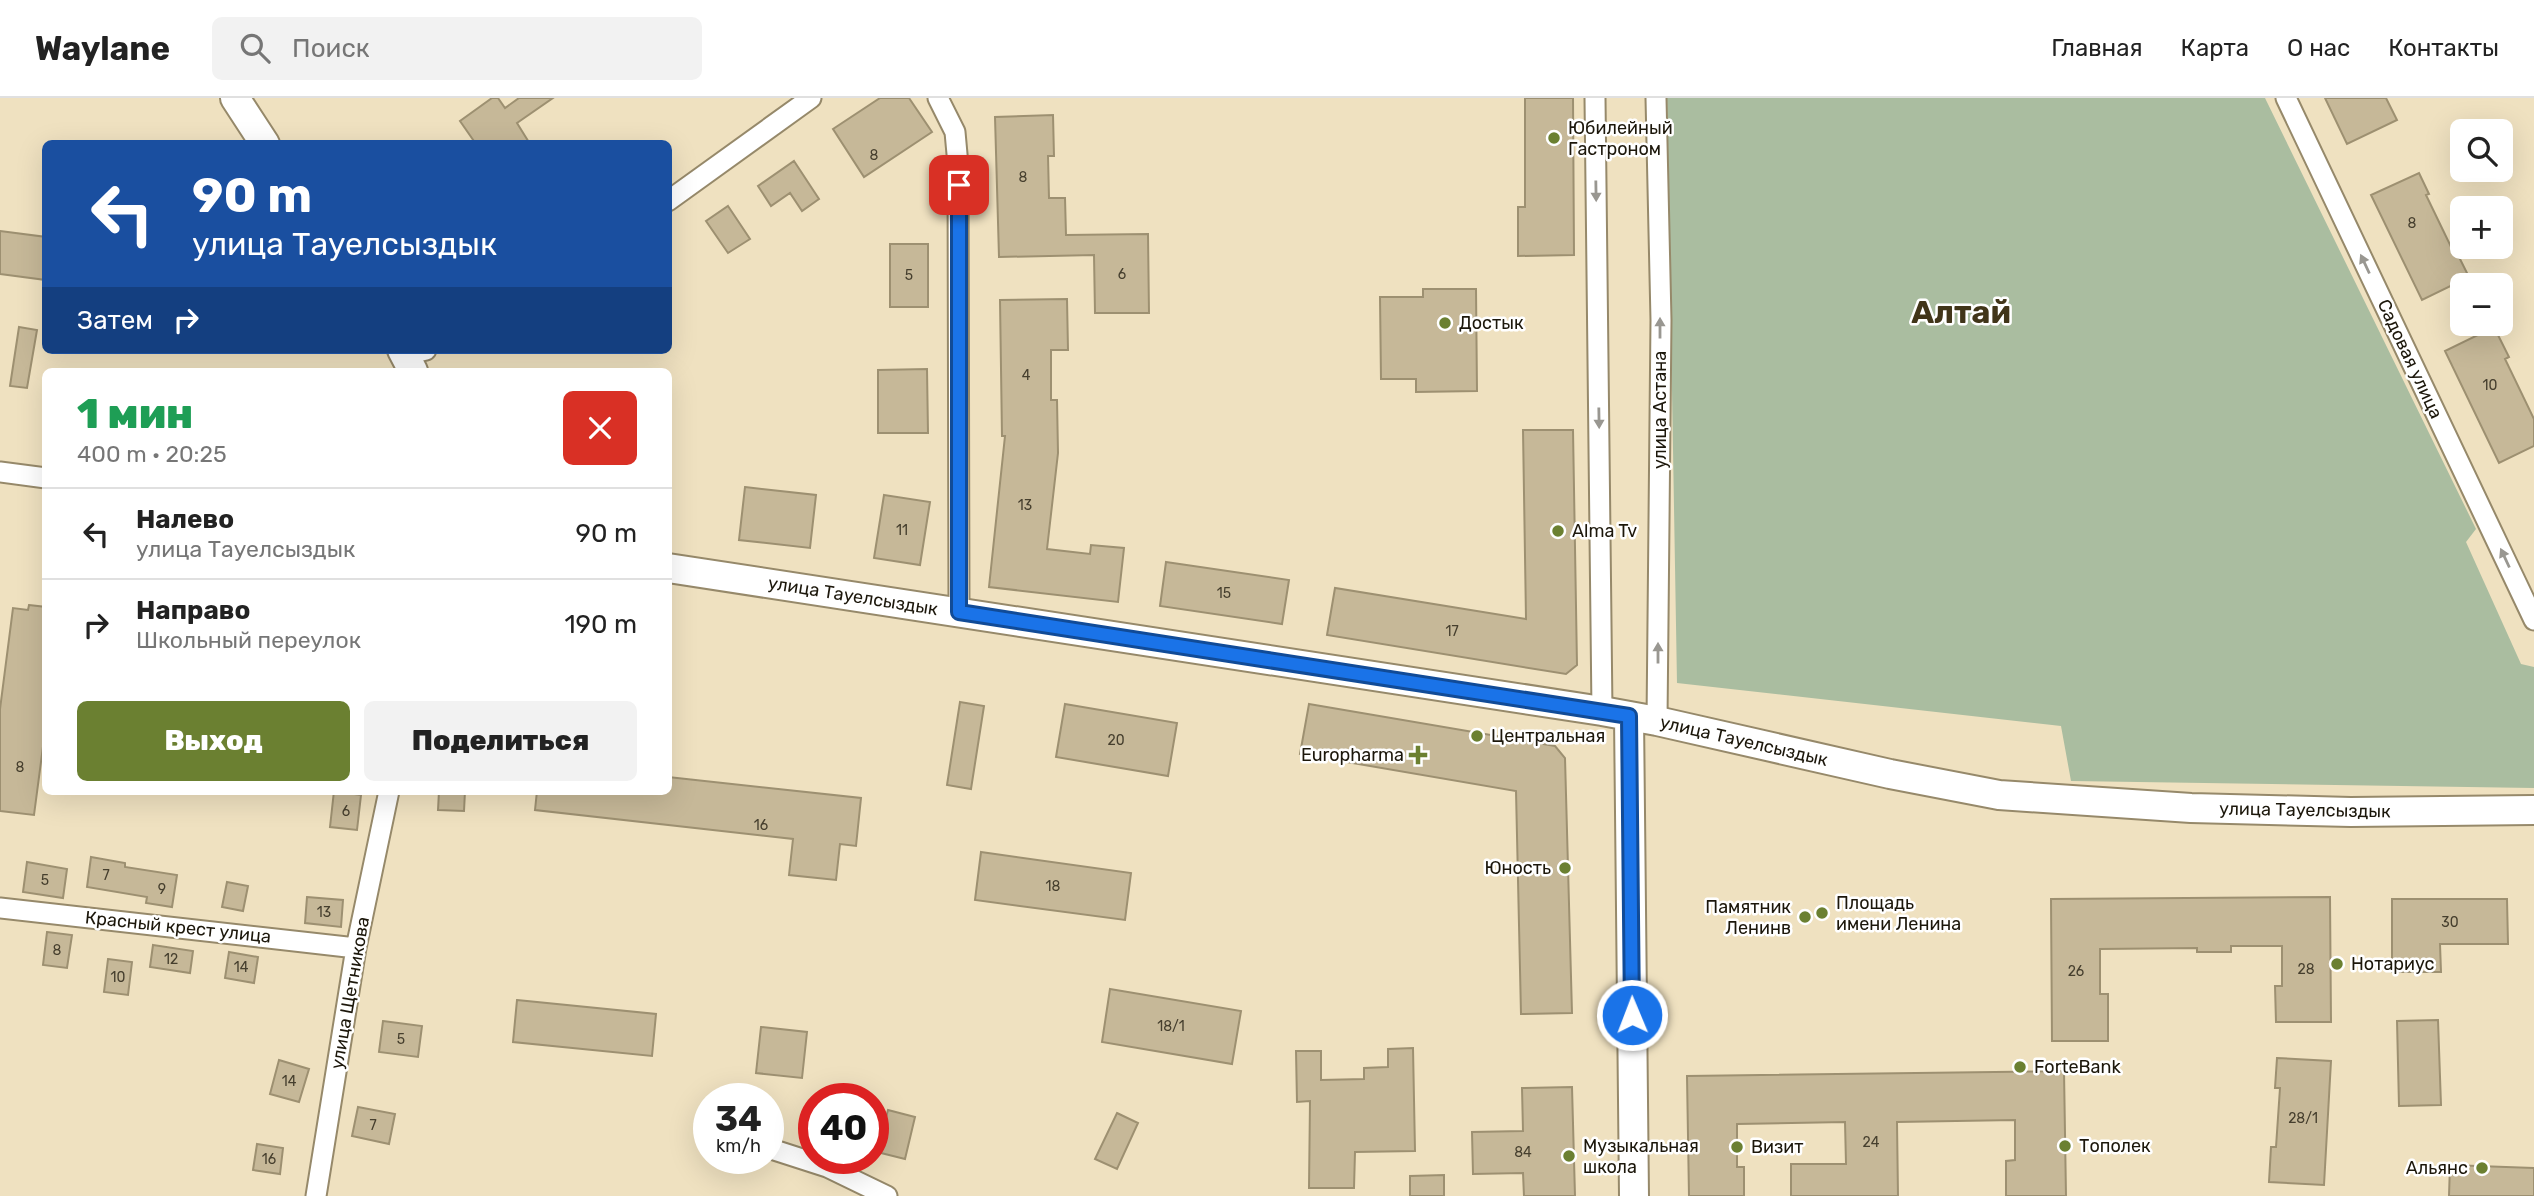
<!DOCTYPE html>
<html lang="ru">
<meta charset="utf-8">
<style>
body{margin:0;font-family:Rubik,sans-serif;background:#f2f2f2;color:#222;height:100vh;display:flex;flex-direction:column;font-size:26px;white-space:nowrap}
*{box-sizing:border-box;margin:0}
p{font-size:23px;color:#767676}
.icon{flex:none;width:38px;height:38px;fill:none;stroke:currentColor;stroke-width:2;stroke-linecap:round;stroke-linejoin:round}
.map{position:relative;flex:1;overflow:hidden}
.side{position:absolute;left:42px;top:270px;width:630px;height:427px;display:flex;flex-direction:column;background:#fff;border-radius:10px;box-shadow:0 7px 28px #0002}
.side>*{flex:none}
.top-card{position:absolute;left:42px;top:42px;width:630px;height:214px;border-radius:10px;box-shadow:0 7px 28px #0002;background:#1a4fa0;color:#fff;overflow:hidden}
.buttons{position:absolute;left:2450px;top:21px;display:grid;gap:14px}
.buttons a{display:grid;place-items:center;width:63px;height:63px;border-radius:10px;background:#fff;box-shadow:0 7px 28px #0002;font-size:35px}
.speed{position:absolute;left:693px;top:985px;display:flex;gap:14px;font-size:35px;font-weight:700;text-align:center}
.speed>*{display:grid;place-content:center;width:91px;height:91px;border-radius:50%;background:#fff;box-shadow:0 7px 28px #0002;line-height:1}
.speed small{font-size:18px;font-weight:400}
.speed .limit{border:10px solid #d22;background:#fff;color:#111}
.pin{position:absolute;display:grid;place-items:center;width:60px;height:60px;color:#fff;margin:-30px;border-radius:14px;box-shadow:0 4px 10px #0006}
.me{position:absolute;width:77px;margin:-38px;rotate:359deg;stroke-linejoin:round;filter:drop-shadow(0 0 5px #0008)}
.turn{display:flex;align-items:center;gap:24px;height:147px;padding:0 35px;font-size:32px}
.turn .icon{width:91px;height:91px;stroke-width:2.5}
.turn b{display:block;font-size:49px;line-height:60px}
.then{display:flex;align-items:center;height:66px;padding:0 35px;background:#0003;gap:14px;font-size:26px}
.round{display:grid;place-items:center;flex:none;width:74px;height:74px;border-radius:10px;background:#f2f2f2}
.overview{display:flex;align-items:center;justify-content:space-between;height:119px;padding:0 35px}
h1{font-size:42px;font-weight:800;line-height:52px;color:#1e9e55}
.button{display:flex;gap:14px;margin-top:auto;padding:14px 35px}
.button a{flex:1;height:80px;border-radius:10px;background:#6b8031;color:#fff;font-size:28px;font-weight:800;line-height:80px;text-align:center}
.button a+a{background:#f2f2f2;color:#222}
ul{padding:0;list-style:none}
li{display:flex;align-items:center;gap:21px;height:91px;padding:0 35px;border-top:2px solid #e0e0e0}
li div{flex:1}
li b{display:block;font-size:26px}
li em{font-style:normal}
header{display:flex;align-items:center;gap:42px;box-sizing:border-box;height:98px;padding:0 35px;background:#fff;border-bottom:2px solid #e0e0e0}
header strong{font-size:33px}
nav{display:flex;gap:38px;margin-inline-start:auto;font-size:24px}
.search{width:490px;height:63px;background:#f2f2f2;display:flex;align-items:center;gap:18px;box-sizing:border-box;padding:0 24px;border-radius:10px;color:#767676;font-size:26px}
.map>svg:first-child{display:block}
.green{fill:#aabda0}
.building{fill:#c6b898;stroke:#9d9071;stroke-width:2}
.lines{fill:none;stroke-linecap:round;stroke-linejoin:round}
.street-casing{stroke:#96896a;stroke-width:23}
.secondary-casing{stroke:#96896a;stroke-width:32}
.street{stroke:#fff;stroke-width:19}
.secondary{stroke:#fff;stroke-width:28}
.oneway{fill:#999791}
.route-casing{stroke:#114b97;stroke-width:18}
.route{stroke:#1a73e8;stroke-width:12}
.poi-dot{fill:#6b8031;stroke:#fff;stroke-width:2.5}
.labels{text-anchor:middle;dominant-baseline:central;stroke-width:5;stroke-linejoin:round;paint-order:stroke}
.number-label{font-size:14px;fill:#463f2e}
.poi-label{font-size:18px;fill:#1c170b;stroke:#fff;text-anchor:start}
.street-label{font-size:18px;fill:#1c170b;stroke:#fff}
.town-label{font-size:32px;font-weight:bold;fill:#413519;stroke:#fff}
</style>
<header>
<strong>Waylane</strong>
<div class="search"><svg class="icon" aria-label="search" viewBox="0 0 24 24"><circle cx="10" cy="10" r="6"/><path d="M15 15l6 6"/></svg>Поиск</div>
<nav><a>Главная</a><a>Карта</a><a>О нас</a><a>Контакты</a></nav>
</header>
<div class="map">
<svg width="2534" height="1098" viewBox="0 0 2534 1098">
<rect width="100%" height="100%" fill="#efe1c0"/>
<path class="green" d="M 1667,0 L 2265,0 L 2476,431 L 2466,444 L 2521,566 L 2534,569 L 2534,690 L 2071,683 L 2061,628 L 1677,585 Z"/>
<path class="building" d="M 492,0 L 498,0 L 505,10 L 519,0 L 553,0 L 517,25 L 530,46 L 476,46 L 460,23 Z
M 880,0 L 909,0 L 932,34 L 864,79 L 833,31 Z
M 1525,0 L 1573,0 L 1574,157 L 1518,158 L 1518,109 L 1525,109 Z
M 2325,0 L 2386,0 L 2397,22 L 2347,46 Z
M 1053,17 L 1054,58 L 1048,58 L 1049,100 L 1065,100 L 1066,137 L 1148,136 L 1149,215 L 1095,215 L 1094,157 L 999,159 L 995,19 Z
M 794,63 L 819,101 L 802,113 L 790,95 L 771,108 L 758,88 Z
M 2419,75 L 2429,96 L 2426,97 L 2454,155 L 2456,153 L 2469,179 L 2422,202 L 2371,97 Z
M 728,108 L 750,141 L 728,155 L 706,123 Z
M 0,133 L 46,139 L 46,182 L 0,176 Z
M 890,146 L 928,146 L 928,209 L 890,209 Z
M 1423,191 L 1476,191 L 1477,293 L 1416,294 L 1416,281 L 1381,281 L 1380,199 L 1423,199 Z
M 1067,201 L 1068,252 L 1051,252 L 1051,302 L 1057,302 L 1058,355 L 1047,451 L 1090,456 L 1091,447 L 1124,450 L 1118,504 L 989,489 L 1005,338 L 1002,338 L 1000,202 Z
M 19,229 L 37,232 L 27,290 L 10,288 Z
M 2494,229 L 2509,259 L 2505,261 L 2534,321 L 2534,348 L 2499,365 L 2445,253 Z
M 927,271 L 928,335 L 878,335 L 878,272 Z
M 1523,332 L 1573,332 L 1577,567 L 1566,576 L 1327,537 L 1335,490 L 1526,521 Z
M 745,389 L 816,397 L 810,450 L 739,442 Z
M 884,397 L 930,404 L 920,467 L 874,460 Z
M 1166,464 L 1289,482 L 1282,526 L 1160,508 Z
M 29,507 L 46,509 L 46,626 L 34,717 L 0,713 L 0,611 L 13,510 L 28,512 Z
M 960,604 L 984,608 L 971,691 L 947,687 Z
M 1065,606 L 1177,625 L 1168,678 L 1056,659 Z
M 1309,606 L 1555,648 L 1565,660 L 1572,915 L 1521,916 L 1516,693 L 1300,656 Z
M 668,679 L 861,700 L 856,748 L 840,746 L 836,782 L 789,777 L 793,741 L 535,712 L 537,693 L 668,693 Z
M 334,693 L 361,697 L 357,732 L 330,729 Z
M 439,693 L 465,693 L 464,713 L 438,712 Z
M 981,754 L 1131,775 L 1125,822 L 975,802 Z
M 91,759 L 125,765 L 125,769 L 177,777 L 172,809 L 146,805 L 147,799 L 87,789 Z
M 27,764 L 67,771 L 63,800 L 23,794 Z
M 227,784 L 248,788 L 243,813 L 222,809 Z
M 307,799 L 343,802 L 341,829 L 305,825 Z
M 2330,799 L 2331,924 L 2276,924 L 2275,888 L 2282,888 L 2282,848 L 2231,848 L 2231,854 L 2197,854 L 2197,850 L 2100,851 L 2100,896 L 2108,896 L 2108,943 L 2052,943 L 2051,801 Z
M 2392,801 L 2507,801 L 2508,846 L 2440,846 L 2441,874 L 2392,874 Z
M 47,834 L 72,837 L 67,870 L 43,867 Z
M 153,847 L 193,853 L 190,875 L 150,869 Z
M 229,854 L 258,859 L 254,885 L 225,880 Z
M 108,861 L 132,864 L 128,897 L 104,894 Z
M 1110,891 L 1241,913 L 1232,966 L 1102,944 Z
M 517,902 L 656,916 L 652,958 L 513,944 Z
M 2438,922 L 2441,1007 L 2399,1008 L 2397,923 Z
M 383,923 L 422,928 L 418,959 L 379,954 Z
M 761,929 L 807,934 L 802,980 L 756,975 Z
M 1413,950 L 1415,1053 L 1355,1054 L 1354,1090 L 1309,1090 L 1310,1003 L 1297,1004 L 1296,953 L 1321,953 L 1321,982 L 1364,981 L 1364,970 L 1388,969 L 1388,951 Z
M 2277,960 L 2331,963 L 2324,1087 L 2269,1084 L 2271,1049 L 2276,1049 L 2280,990 L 2275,990 Z
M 279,962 L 309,971 L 299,1004 L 270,996 Z
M 2064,973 L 2066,1098 L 2006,1098 L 2006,1063 L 2015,1062 L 2015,1022 L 1897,1024 L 1898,1098 L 1791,1098 L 1791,1066 L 1846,1066 L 1845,1024 L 1737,1026 L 1737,1069 L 1744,1069 L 1744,1098 L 1689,1098 L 1687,978 Z
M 1572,989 L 1575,1098 L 1524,1098 L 1523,1075 L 1473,1076 L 1472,1034 L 1523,1033 L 1522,990 Z
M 358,1009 L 395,1016 L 389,1046 L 352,1038 Z
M 888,1012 L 915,1019 L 905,1061 L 877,1054 Z
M 1117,1015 L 1138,1025 L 1117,1071 L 1095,1061 Z
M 257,1046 L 283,1050 L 280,1076 L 253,1072 Z
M 2450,1067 L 2534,1070 L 2534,1098 L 2449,1098 Z
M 1444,1077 L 1444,1098 L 1410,1098 L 1410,1078 Z"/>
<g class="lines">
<g class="street-casing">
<path id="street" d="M 938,0 L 955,34 L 958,67 L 959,514
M 1595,0 L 1602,613
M 1656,0 L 1661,222 L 1657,623
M 2286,0 L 2534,522
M 668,103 L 811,0
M 405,257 L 426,252
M 0,374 L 46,380
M 0,810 L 356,850
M 768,1050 L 827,1069 L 887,1098
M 316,1098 L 356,850 L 389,693"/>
</g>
<g class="secondary-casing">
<path id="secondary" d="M 235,0 L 265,46
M 402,252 L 413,273
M 668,470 L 1602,613 L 1657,623 L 1890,676 L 1999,697 L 2191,710 L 2351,714 L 2534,712
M 1629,618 L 1634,1098"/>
</g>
<use href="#street" class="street"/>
<use href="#secondary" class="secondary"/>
</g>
<defs><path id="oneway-solid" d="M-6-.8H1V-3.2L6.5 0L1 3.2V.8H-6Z" transform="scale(1.75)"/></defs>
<g class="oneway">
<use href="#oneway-solid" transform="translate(1596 93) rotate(89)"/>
<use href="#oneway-solid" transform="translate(2365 166) rotate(-115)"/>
<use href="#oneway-solid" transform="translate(1660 230) rotate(-90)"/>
<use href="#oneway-solid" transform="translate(1599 320) rotate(89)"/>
<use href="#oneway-solid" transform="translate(2505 460) rotate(-115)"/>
<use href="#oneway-solid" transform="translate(1658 555) rotate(-90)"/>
</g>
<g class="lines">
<g class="route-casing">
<path id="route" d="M 959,87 L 959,514 L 1629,618 L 1632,917"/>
</g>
<use href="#route" class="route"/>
</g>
<g class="poi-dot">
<circle cx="1554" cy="40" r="7"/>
<circle cx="1445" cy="225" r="7"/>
<circle cx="1558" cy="433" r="7"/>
<circle cx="1477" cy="638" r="7"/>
<path d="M1414.5 646.5h7v7h7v7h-7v7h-7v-7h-7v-7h7z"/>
<circle cx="1565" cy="770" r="7"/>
<circle cx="1822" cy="815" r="7"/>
<circle cx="1805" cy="819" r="7"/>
<circle cx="2337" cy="866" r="7"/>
<circle cx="2020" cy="969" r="7"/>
<circle cx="2065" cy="1048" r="7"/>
<circle cx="1737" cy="1049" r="7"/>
<circle cx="1569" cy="1058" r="7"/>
<circle cx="2482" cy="1070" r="7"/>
</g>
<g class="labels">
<g class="number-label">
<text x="874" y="57">8</text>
<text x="1023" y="79">8</text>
<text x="2412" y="125">8</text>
<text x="1122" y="176">6</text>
<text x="909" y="177">5</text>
<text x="1026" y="277">4</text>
<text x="2490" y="287">10</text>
<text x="1025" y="407">13</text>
<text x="902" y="432">11</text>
<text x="1224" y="495">15</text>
<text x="1452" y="533">17</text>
<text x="1116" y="642">20</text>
<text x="20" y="669">8</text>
<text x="346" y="713">6</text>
<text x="761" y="727">16</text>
<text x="106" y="777">7</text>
<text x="45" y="782">5</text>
<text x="1053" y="788">18</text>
<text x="162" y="791">9</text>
<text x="324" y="814">13</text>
<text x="2450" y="824">30</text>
<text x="57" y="852">8</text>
<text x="171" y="861">12</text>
<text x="241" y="869">14</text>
<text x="2306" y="871">28</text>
<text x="2076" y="873">26</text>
<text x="118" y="879">10</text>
<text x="1171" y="928">18/1</text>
<text x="401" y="941">5</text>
<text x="289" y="983">14</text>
<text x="2303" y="1020">28/1</text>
<text x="373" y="1027">7</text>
<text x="1871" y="1044">24</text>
<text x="1523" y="1054">84</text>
<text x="269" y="1061">16</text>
</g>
<g class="poi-label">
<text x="1568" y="30">Юбилейный<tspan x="1568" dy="21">Гастроном</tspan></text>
<text x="1459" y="225">Достык</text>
<text x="1572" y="433">Alma Tv</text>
<text x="1491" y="638">Центральная</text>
<text x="1404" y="657" text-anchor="end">Europharma</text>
<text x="1551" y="770" text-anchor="end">Юность</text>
<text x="1836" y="805">Площадь<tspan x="1836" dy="21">имени Ленина</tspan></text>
<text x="1791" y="809" text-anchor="end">Памятник<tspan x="1791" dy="21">Ленинв</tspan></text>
<text x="2351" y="866">Нотариус</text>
<text x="2034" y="969">ForteBank</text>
<text x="1583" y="1048">Музыкальная<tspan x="1583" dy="21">школа</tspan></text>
<text x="2079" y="1048">Тополек</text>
<text x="1751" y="1049">Визит</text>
<text x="2468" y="1070" text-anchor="end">Альянс</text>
</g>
<g class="street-label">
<text transform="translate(2410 261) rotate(65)">Садовая улица</text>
<text transform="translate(1660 312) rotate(-90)">улица Астана</text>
<text transform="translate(853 498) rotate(9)">улица Тауелсыздык</text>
<text transform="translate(1744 643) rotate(13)">улица Тауелсыздык</text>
<text transform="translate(2305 712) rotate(1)">улица Тауелсыздык</text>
<text transform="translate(178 829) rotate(6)">Красный крест улица</text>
<text transform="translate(350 895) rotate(-80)">улица Щетникова</text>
</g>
<g class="town-label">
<text x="1961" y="214">Алтай</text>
</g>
</g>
</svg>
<div class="buttons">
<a><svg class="icon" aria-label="search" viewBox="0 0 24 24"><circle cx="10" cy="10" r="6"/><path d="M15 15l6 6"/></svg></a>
<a>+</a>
<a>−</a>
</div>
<div class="speed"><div>34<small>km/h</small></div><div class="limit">40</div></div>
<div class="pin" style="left:959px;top:87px;background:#d93025"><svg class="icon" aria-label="arrive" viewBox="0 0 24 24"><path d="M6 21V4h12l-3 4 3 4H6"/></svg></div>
<svg class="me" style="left:1632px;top:917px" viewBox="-20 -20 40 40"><circle r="17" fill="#1a73e8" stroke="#fff" stroke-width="3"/><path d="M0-11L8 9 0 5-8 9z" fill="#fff"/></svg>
<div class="top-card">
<div class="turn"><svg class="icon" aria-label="left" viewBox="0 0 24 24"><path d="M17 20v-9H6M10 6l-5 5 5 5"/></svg><div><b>90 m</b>улица Тауелсыздык</div></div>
<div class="then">Затем<svg class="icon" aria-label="right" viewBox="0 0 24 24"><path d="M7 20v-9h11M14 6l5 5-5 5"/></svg></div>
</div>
<section class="side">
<div class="overview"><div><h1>1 мин</h1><p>400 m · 20:25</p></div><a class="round" style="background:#d93025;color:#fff"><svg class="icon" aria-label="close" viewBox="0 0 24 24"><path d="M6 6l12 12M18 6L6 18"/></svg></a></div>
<ul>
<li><svg class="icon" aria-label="left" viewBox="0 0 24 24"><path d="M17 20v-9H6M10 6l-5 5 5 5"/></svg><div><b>Налево</b><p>улица Тауелсыздык</p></div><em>90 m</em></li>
<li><svg class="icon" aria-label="right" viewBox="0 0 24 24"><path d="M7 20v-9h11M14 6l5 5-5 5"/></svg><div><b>Направо</b><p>Школьный переулок</p></div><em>190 m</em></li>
</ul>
<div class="button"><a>Выход</a><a>Поделиться</a></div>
</section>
</div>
